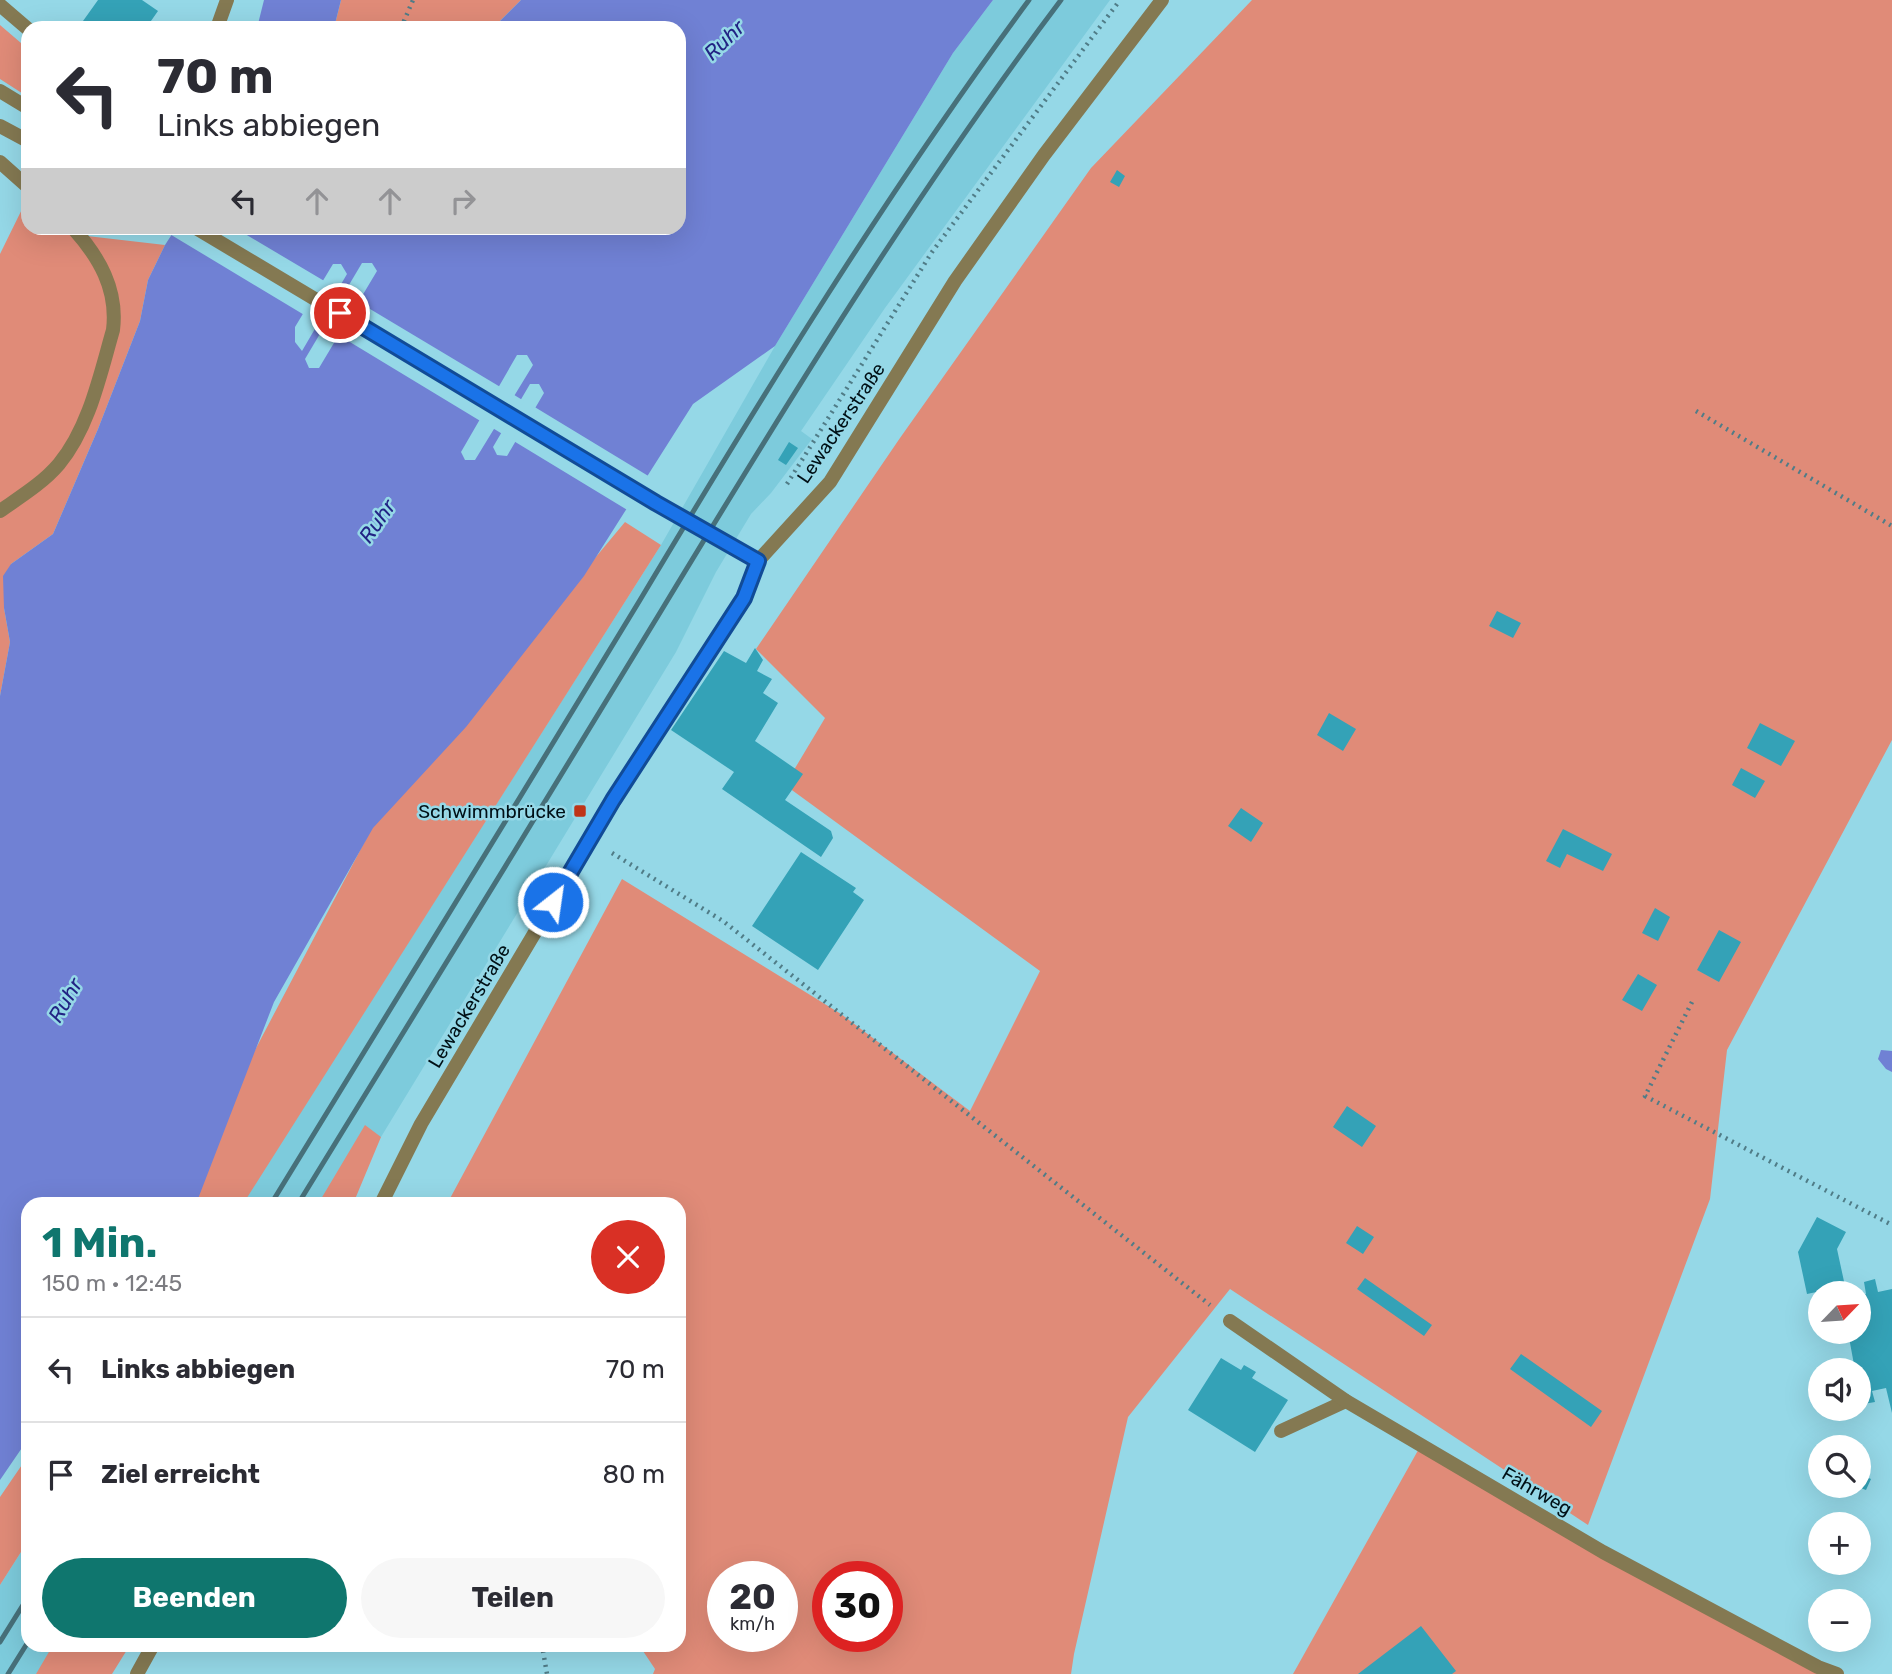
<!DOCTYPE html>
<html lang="de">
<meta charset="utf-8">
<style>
body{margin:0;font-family:Rubik,sans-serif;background:#f7f7f7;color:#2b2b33;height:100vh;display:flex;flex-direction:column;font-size:26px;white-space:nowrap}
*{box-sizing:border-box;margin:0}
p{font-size:23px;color:#7c7c81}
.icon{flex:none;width:38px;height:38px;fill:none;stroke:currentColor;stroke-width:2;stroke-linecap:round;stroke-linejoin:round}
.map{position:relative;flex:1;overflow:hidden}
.panel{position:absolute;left:21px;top:1197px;width:665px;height:455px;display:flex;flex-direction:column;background:#fff;border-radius:21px;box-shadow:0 7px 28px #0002}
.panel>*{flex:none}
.top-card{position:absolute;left:21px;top:21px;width:665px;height:214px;border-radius:21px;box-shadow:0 7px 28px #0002;background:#fff;color:#2b2b33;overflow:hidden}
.needle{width:46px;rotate:65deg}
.fabs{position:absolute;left:1808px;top:1281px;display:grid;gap:14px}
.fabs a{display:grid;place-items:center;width:63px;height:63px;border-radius:50%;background:#fff;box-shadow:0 7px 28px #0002;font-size:35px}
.speed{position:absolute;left:707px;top:1561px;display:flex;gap:14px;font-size:35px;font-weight:700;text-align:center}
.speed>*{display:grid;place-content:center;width:91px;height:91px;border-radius:50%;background:#fff;box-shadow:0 7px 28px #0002;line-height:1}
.speed small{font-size:18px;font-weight:400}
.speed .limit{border:10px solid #d22;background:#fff;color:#111}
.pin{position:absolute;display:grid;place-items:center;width:60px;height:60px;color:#fff;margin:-30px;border:4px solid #fff;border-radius:50%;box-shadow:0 2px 7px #0007}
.me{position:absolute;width:77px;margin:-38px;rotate:30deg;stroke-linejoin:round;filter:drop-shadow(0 0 5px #0008)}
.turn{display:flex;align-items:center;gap:24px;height:147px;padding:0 21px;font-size:32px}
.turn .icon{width:91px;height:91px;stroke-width:2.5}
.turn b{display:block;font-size:49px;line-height:60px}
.lanes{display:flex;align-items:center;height:66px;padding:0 21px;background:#0003;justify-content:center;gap:35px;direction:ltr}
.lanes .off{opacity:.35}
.round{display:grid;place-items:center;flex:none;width:74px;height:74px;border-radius:37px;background:#f7f7f7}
.summary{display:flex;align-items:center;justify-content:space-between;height:119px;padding:0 21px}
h1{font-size:42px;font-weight:700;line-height:52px;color:#0f766e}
.primary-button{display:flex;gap:14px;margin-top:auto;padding:14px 21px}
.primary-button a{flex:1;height:80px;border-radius:42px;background:#0f766e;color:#fff;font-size:28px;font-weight:700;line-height:80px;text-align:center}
.primary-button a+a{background:#f7f7f7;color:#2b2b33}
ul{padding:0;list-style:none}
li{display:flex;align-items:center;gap:21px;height:105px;padding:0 21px;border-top:2px solid #e1e1e2}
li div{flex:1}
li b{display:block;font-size:26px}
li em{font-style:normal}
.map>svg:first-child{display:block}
.built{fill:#7dcbdc}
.green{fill:#e08b78;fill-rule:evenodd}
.water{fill:#7081d4;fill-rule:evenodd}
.pier{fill:#95d8e7}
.building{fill:#34a2b7}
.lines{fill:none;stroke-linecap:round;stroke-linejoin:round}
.path{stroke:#507c87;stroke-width:4.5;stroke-dasharray:2 5;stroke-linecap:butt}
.service{stroke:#847952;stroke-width:14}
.minor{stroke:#847952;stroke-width:14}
.rail{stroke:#47707a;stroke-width:5}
.route-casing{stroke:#114b97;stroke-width:18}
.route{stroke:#1a73e8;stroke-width:12}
.poi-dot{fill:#bf3417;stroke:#95d8e7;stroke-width:2.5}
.labels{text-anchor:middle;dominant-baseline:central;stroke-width:5;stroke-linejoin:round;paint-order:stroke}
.street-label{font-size:19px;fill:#001016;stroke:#95d8e7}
.poi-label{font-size:19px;fill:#001016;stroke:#95d8e7;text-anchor:end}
.water-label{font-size:21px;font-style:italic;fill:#222384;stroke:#95d8e7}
</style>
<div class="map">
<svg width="1892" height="1674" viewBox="0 0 1892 1674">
<rect width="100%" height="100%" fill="#95d8e7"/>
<path class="built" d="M 993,0 L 1110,0 L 885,308 L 801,431 L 812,439 L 771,493 L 751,514 L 716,572 L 676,652 L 381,1137 L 338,1204 L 242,1204 L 661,545 L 775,346 L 953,53 Z
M 28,1541 L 28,1645 L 58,1645 L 39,1674 L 0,1674 L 0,1585 Z"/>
<path class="green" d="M 341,0 L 521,0 L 493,28 L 334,28 Z
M 1252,0 L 1892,0 L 1892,740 L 1727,1050 L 1710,1199 L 1588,1525 L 1230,1289 L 1128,1417 L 1074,1654 L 1071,1674 L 653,1674 L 655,1669 L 639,1645 L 679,1645 L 679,1204 L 447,1204 L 622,879 L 841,1014 L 970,1111 L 1040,971 L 785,785 L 825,718 L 756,649 L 900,438 L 1091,168 ZM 723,1577 L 782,1577 L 782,1636 L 723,1636 ZM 828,1577 L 887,1577 L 887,1636 L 828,1636 Z
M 0,25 L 28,49 L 28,97 L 0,79 Z
M 28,197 L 28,228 L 56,228 L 61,233 L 165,245 L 148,280 L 140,321 L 98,429 L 53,534 L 11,564 L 4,608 L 10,642 L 0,696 L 0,254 Z
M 625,522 L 661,545 L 243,1204 L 174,1204 L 375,822 Z
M 365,1125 L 381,1137 L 353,1204 L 318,1204 Z
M 1421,1445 L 1837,1674 L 1293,1674 Z
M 28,1456 L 28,1541 L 0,1585 L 0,1497 Z
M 53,1645 L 130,1645 L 112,1674 L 36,1674 Z"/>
<path class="water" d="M 264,0 L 341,0 L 334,28 L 257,28 Z
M 521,0 L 993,0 L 953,53 L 775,346 L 693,404 L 584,576 L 466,727 L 373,828 L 274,1002 L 196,1204 L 28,1204 L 28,1439 L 0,1480 L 0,696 L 10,642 L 4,608 L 3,576 L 11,564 L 53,534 L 98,429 L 140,321 L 148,280 L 165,245 L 176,228 L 679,228 L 679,28 L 493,28 ZM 362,263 L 372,263 L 377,271 L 319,368 L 309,368 L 305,359 ZM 333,264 L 341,264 L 347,274 L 302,351 L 295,342 L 295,327 ZM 517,355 L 527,355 L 533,365 L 475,460 L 465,460 L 461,452 ZM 530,384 L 539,384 L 544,393 L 507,456 L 497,455 L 493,447 Z
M 1881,1050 L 1892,1051 L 1892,1072 L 1886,1069 L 1878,1059 Z"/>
<path class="pier" d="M 172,228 L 235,228 L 326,282 L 306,316 L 168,233 Z
M 335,288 L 347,295 L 327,328 L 316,322 Z
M 355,300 L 502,388 L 482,422 L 335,333 Z
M 511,393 L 524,401 L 504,435 L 491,427 Z
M 533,406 L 650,477 L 629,511 L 512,440 Z"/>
<path class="building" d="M 98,0 L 142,0 L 158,11 L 146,28 L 78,28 Z
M 1117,170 L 1125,176 L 1119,187 L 1110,182 Z
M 789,442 L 798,448 L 786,465 L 778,460 Z
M 1497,611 L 1521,623 L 1513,638 L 1489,626 Z
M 755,648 L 763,660 L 757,671 L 772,679 L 763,693 L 778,703 L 755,741 L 803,774 L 785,800 L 831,831 L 833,838 L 821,857 L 722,789 L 734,772 L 671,730 L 724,651 L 746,663 Z
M 1329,713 L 1356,729 L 1343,751 L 1317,735 Z
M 1760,723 L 1795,741 L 1781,766 L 1747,748 Z
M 1741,768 L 1765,781 L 1755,798 L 1732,785 Z
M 1241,808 L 1263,823 L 1251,842 L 1228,826 Z
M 1563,829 L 1612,854 L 1603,871 L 1567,854 L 1560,868 L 1546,861 Z
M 801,852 L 856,888 L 853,892 L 864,900 L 818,970 L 752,926 Z
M 1655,908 L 1670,917 L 1658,941 L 1642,933 Z
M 1719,930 L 1741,942 L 1719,982 L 1697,970 Z
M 1638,974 L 1657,985 L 1642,1011 L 1622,1000 Z
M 1347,1106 L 1376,1126 L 1362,1147 L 1333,1127 Z
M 1817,1217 L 1846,1232 L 1837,1249 L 1845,1286 L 1807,1294 L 1798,1252 Z
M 1357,1226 L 1374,1237 L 1363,1254 L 1346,1243 Z
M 1365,1278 L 1432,1325 L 1424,1336 L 1357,1289 Z
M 1875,1279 L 1878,1292 L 1892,1289 L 1892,1413 L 1886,1388 L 1872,1391 L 1875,1402 L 1858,1405 L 1858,1370 L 1855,1370 L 1848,1332 L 1858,1332 L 1858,1296 L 1866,1294 L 1864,1282 Z
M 1521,1354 L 1602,1411 L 1591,1427 L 1510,1369 Z
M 1221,1358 L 1241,1370 L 1244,1365 L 1256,1372 L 1252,1378 L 1288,1400 L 1255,1452 L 1188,1410 Z
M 1858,1473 L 1871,1479 L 1866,1490 L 1858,1487 Z
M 1421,1626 L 1456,1671 L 1452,1674 L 1358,1674 Z"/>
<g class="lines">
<path class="path" d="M 401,28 L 413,0
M 1696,411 L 1892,526
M 787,484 L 932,252 L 1120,0
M 612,853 L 723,921 L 1210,1305
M 1692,1002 L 1645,1096 L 1892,1225
M 543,1651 L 547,1674"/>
<path class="service" d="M 1281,1431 L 1346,1401"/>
<path class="minor" d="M 0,5 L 28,29
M 217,28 L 227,0
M 0,91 L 28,108
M 0,126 L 28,141
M 0,162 L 28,187
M 196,228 L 656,503 L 758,561
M 0,511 C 20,497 43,483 59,464 C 89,428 100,375 113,330 C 118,289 99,257 73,228
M 381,1204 L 421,1124 L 603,818 L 744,598 L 758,561 L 830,482 L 955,281 L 1044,155 L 1162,0
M 1230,1321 L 1346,1401 L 1603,1552 L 1818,1667 L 1837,1674
M 137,1674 L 153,1645"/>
<path class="rail" d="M 271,1204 C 394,1002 518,802 640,600 C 762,396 887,192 1029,0
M 298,1204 C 419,1007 541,809 661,611 C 787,403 914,195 1061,0
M 0,1642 L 28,1597
M 8,1674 L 28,1642"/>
</g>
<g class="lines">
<g class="route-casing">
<path id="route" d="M 340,313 L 656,503 L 758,561 L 744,598 L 613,800 L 553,902"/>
</g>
<use href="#route" class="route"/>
</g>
<rect class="poi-dot" x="573" y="804" width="14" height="14" rx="3.5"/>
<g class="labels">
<g class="street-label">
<text transform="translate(841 423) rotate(-56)">Lewackerstraße</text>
<text transform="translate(469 1006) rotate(-59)">Lewackerstraße</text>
<text transform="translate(1537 1491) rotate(30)">Fährweg</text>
</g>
<g class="poi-label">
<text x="566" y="811">Schwimmbrücke</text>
</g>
<g class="water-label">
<text transform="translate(724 40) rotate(-44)">Ruhr</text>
<text transform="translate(377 521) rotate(-55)">Ruhr</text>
<text transform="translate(65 1000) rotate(-60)">Ruhr</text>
</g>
</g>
</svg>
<div class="fabs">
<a><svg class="needle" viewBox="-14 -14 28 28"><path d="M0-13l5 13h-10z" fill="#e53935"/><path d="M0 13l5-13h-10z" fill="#7c7c81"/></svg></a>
<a><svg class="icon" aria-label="sound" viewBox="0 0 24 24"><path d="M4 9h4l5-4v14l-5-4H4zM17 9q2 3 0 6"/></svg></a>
<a><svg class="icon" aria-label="search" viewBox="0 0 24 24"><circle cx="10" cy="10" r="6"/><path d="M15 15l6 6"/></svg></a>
<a>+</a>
<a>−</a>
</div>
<div class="speed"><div>20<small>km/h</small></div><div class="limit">30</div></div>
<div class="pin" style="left:340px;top:313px;background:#d93025"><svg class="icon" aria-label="arrive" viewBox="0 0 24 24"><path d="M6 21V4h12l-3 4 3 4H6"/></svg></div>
<svg class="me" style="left:553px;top:902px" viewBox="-20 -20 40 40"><circle r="17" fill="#1a73e8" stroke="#fff" stroke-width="3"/><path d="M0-11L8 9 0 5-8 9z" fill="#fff"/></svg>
<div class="top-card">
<div class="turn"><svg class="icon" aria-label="left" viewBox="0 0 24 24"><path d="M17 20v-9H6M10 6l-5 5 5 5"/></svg><div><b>70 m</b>Links abbiegen</div></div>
<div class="lanes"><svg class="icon" aria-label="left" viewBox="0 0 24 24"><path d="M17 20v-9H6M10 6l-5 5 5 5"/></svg><svg class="icon off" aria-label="ahead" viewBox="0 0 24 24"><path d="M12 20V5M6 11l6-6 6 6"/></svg><svg class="icon off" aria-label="ahead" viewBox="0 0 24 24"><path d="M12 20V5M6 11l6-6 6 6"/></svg><svg class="icon off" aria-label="right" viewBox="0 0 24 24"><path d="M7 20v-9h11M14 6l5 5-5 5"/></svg></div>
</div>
<section class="panel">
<div class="summary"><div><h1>1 Min.</h1><p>150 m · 12:45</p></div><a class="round" style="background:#d93025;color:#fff"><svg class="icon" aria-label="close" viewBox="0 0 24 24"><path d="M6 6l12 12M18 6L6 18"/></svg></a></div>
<ul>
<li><svg class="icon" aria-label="left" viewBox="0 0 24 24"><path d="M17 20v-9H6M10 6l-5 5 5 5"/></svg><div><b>Links abbiegen</b></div><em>70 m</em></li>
<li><svg class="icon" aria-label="arrive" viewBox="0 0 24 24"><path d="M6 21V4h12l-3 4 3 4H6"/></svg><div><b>Ziel erreicht</b></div><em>80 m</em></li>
</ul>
<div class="primary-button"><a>Beenden</a><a>Teilen</a></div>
</section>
</div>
